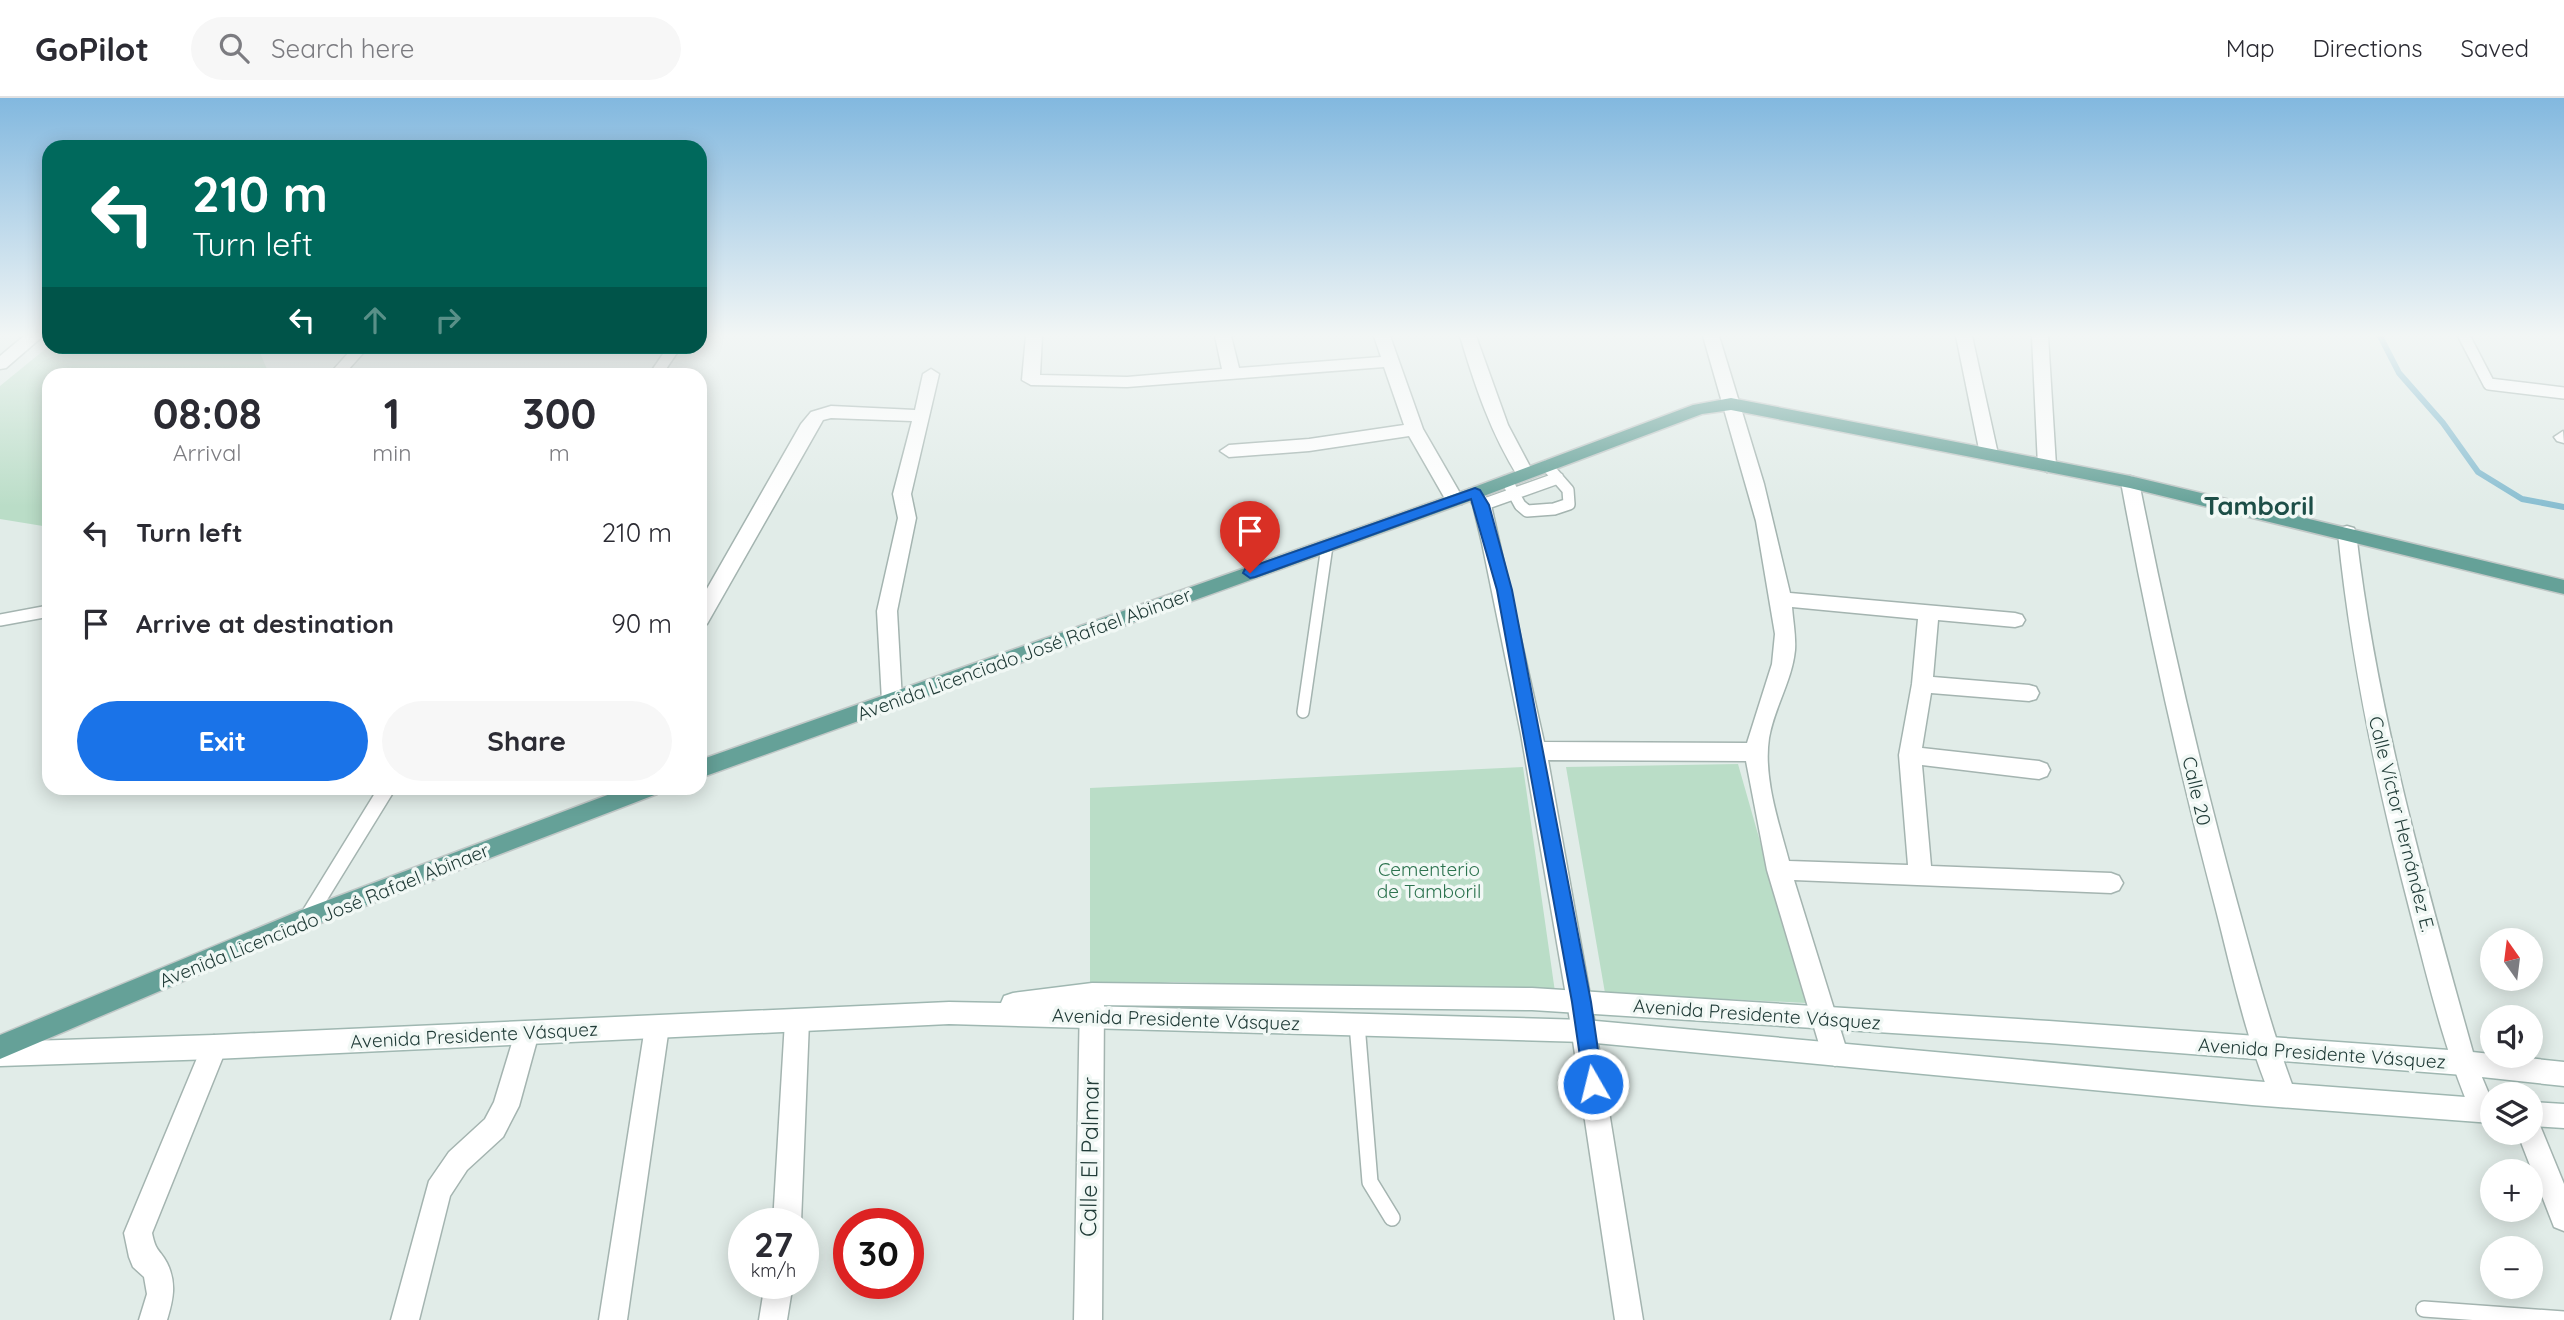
<!DOCTYPE html>
<meta charset="utf-8">
<style>
body{margin:0;font-family:Quicksand,sans-serif;background:#f7f7f7;color:#2b2b33;height:100vh;display:flex;flex-direction:column;font-size:26px;white-space:nowrap}
*{box-sizing:border-box;margin:0}
p{font-size:23px;color:#7c7c81}
.icon{flex:none;width:38px;height:38px;fill:none;stroke:currentColor;stroke-width:2;stroke-linecap:round;stroke-linejoin:round}
.map{position:relative;flex:1;overflow:hidden}
.side{position:absolute;left:42px;top:270px;width:665px;height:427px;display:flex;flex-direction:column;background:#fff;border-radius:21px;box-shadow:0 4px 18px #0003}
.side>*{flex:none}
.hud{position:absolute;left:42px;top:42px;width:665px;height:214px;border-radius:21px;box-shadow:0 4px 18px #0003;background:#00695c;color:#fff;overflow:hidden}
.needle{width:46px;rotate:346deg}
.fabs{position:absolute;left:2480px;top:830px;display:grid;gap:14px}
.fabs a{display:grid;place-items:center;width:63px;height:63px;border-radius:50%;background:#fff;box-shadow:0 4px 18px #0003;font-size:35px}
.speed{position:absolute;left:728px;top:1110px;display:flex;gap:14px;font-size:35px;font-weight:700;text-align:center}
.speed>*{display:grid;place-content:center;width:91px;height:91px;border-radius:50%;background:#fff;box-shadow:0 4px 18px #0003;line-height:1}
.speed small{font-size:18px;font-weight:400}
.speed .limit{border:10px solid #d22;background:#fff;color:#111}
.pin{position:absolute;display:grid;place-items:center;width:60px;height:60px;color:#fff;margin:-72px -30px;border-radius:50% 50% 50% 0;rotate:-45deg;box-shadow:0 0 7px #0007}
.pin .icon{rotate:45deg}
.me{position:absolute;width:77px;margin:-38px;rotate:352deg;stroke-linejoin:round;filter:drop-shadow(0 0 5px #0008)}
.turn{display:flex;align-items:center;gap:24px;height:147px;padding:0 35px;font-size:32px}
.turn .icon{width:91px;height:91px;stroke-width:2.5}
.turn b{display:block;font-size:49px;line-height:60px}
.lanes{display:flex;align-items:center;height:66px;padding:0 35px;background:#0003;justify-content:center;gap:35px;direction:ltr}
.lanes .off{opacity:.35}
.eta{display:flex;justify-content:space-evenly;align-items:center;height:119px;text-align:center}
.eta b{font-size:42px;font-weight:700;line-height:49px}
.cta{display:flex;gap:14px;margin-top:auto;padding:14px 35px}
.cta a{flex:1;height:80px;border-radius:42px;background:#1a73e8;color:#fff;font-size:28px;font-weight:700;line-height:80px;text-align:center}
.cta a+a{background:#f7f7f7;color:#2b2b33}
ul{padding:0;list-style:none}
li{display:flex;align-items:center;gap:21px;height:91px;padding:0 35px}
li div{flex:1}
li b{display:block;font-size:26px}
li em{font-style:normal}
header{display:flex;align-items:center;gap:42px;box-sizing:border-box;height:98px;padding:0 35px;background:#fff;border-bottom:2px solid #e1e1e2}
header strong{font-size:33px}
nav{display:flex;gap:38px;margin-inline-start:auto;font-size:24px}
.search{width:490px;height:63px;background:#f7f7f7;display:flex;align-items:center;gap:18px;box-sizing:border-box;padding:0 24px;border-radius:38px;color:#7c7c81;font-size:26px}
.map>svg:first-child{display:block}
.green{fill:#baddc7}
.lines{fill:none;stroke-linecap:round;stroke-linejoin:round}
.stream{stroke:#89bed1;stroke-width:6}
.lane-far1-casing{stroke:#a4b4b0;stroke-width:14}
.lane-casing{stroke:#a4b4b0;stroke-width:18}
.street-casing{stroke:#a4b4b0;stroke-width:3}
.secondary-casing{stroke:#9fb7b1;stroke-width:3}
.primary-casing{stroke:#c1c8c7;stroke-width:3}
.lane-far1{stroke:#fff;stroke-width:11}
.lane{stroke:#fff;stroke-width:15}
.street{fill:#fff;fill-rule:evenodd}
.secondary{fill:#fff;fill-rule:evenodd}
.primary{fill:#65a198;fill-rule:evenodd}
.route{fill:#1a73e8;stroke:#114b97;stroke-width:2}
.labels{text-anchor:middle;dominant-baseline:central;stroke-width:7;stroke-linejoin:round;paint-order:stroke}
.street-label{font-size:19px;fill:#213c38;stroke:#f1f8f5}
.park-label{font-size:19px;fill:#2c734f;stroke:#f1f8f5}
.near-street-label{font-size:23px;fill:#213c38;stroke:#f1f8f5}
.district-label{font-size:26px;font-weight:bold;fill:#1d4e47;stroke:#f1f8f5}
</style>
<header>
<strong>GoPilot</strong>
<div class="search"><svg class="icon" aria-label="search" viewBox="0 0 24 24"><circle cx="10" cy="10" r="6"/><path d="M15 15l6 6"/></svg>Search here</div>
<nav><a>Map</a><a>Directions</a><a>Saved</a></nav>
</header>
<div class="map">
<svg width="2564" height="1222" viewBox="0 0 2564 1222">
<rect width="100%" height="100%" fill="#e1ece8"/>
<path class="green" d="M 49,248 L 254,249 L 259,252 L 269,276 L 49,276 L 49,429 L 0,421 L 0,288 Z
M 1738,666 L 1806,905 L 1605,895 L 1566,669 Z
M 1523,669 L 1555,894 L 1173,884 L 1090,890 L 1090,690 Z"/>
<g class="lines">
<path class="stream" d="M 2380,238 L 2399,275 L 2443,325 L 2478,374 L 2522,401 L 2564,409"/>
<g class="lane-far1-casing">
<path id="lane-far1" d="M 2464,238 L 2489,286 L 2564,295
M 337,276 L 362,248
M 656,276 L 675,248
M 1507,383 L 1520,407 L 1527,413 L 1554,411 L 1569,406 L 1568,392 L 1547,368
M 1482,407 L 1558,380
M 0,522 L 49,513
M 1303,614 L 1327,448"/>
</g>
<g class="lane-casing">
<path id="lane" d="M 307,820 L 387,690
M 1357,926 L 1370,1084 L 1392,1120
M 2424,1211 L 2564,1221"/>
</g>
<g class="street-casing">
<path id="street" d="M 24,238 L 43,238 L 6,270 L 0,271 L 0,258 Z
M 1026,238 L 1042,238 L 1040,277 L 1127,279 L 1222,271 L 1215,238 L 1231,238 L 1239,270 L 1381,259 L 1374,238 L 1390,238 L 1423,331 L 1464,402 L 1462,406 L 1448,406 L 1409,338 L 1309,353 L 1229,359 L 1220,353 L 1229,347 L 1309,341 L 1404,327 L 1384,269 L 1127,289 L 1031,287 L 1022,282 Z
M 1460,238 L 1476,238 L 1508,327 L 1534,376 L 1531,380 L 1519,380 C 1491,336 1475,288 1460,238 Z
M 1703,238 L 1719,238 L 1764,386 L 1790,495 L 2015,515 L 2022,517 L 2025,522 L 2022,527 L 2015,529 L 1938,522 L 1933,579 L 2029,587 L 2036,589 L 2039,595 L 2036,601 L 2029,603 L 1931,595 L 1922,650 L 2039,663 L 2047,666 L 2050,672 L 2047,678 L 2039,681 L 1922,667 L 1931,768 L 2111,775 L 2119,778 L 2123,785 L 2119,792 L 2111,795 L 1794,782 L 1848,956 L 1844,964 L 1835,968 L 1826,964 L 1822,956 L 1767,772 L 1746,663 L 1548,662 L 1591,903 L 1643,1222 L 1615,1222 L 1567,903 L 1521,636 L 1482,445 L 1473,407 L 1466,395 L 1469,391 L 1481,391 L 1491,407 L 1544,644 L 1747,645 L 1772,566 L 1775,536 L 1756,423 ZM 1792,509 L 1918,521 L 1912,586 L 1899,657 L 1908,767 L 1789,763 C 1779,725 1763,680 1769,640 C 1774,610 1792,583 1795,552 C 1796,538 1793,523 1792,509 Z
M 1956,238 L 1972,238 L 1998,356 L 1995,360 L 1983,360 L 1980,356 Z
M 2032,238 L 2048,238 L 2056,368 L 2047,374 L 2038,368 Z
M 931,271 L 939,276 L 911,396 L 916,420 L 897,513 L 902,603 L 899,609 L 892,611 L 885,609 L 882,603 L 877,513 L 898,420 L 893,396 L 912,323 L 831,320 L 823,322 L 707,526 L 700,528 L 700,503 L 801,326 L 811,314 L 831,308 L 915,312 L 923,276 Z
M 2563,333 L 2564,345 L 2557,343 L 2554,339 Z
M 2130,378 L 2136,380 L 2139,384 C 2167,525 2199,665 2237,804 C 2255,869 2272,934 2296,997 L 2292,1006 L 2283,1009 L 2274,1006 C 2246,943 2232,874 2215,808 C 2178,668 2147,526 2121,384 L 2124,380 Z
M 2347,428 L 2354,430 L 2356,435 C 2377,616 2427,790 2476,965 L 2492,1003 L 2492,1021 L 2483,1024 L 2474,1021 C 2445,955 2429,886 2411,817 C 2378,691 2351,565 2338,435 L 2340,430 Z
M 1092,891 L 1101,894 L 1104,902 L 1102,1222 L 1074,1222 L 1080,902 L 1083,894 Z
M 797,912 L 806,915 L 809,923 L 801,1125 L 773,1125 L 785,923 L 788,915 Z
M 657,918 L 666,921 L 669,929 L 627,1222 L 599,1222 L 645,929 L 648,921 Z
M 527,924 L 536,927 L 539,935 L 519,1008 L 503,1039 L 467,1072 L 450,1098 L 419,1222 L 391,1222 L 429,1083 L 449,1054 L 485,1021 L 494,1004 L 515,935 L 518,927 Z
M 214,937 L 223,941 L 227,949 L 152,1135 C 156,1155 160,1151 167,1165 C 177,1185 173,1202 167,1222 L 139,1222 L 147,1196 L 144,1179 L 133,1169 L 129,1159 L 124,1135 L 205,941 Z
M 2530,1022 L 2539,1025 L 2564,1086 L 2564,1133 L 2554,1129 L 2517,1034 L 2530,1034 Z
M 765,1185 L 793,1185 L 787,1222 L 759,1222 Z"/>
</g>
<g class="secondary-casing">
<path id="secondary" d="M 1092,885 L 1532,890 L 2049,923 L 2463,953 L 2564,964 L 2564,988 L 2463,977 L 2049,945 L 1532,912 L 1092,907 L 1088,908 L 1585,922 L 2252,983 L 2492,1001 L 2492,1025 L 2252,1007 L 1585,944 L 949,926 L 214,961 L 0,968 L 0,944 L 214,937 L 949,904 L 1001,905 L 1004,898 L 1013,895 Z
M 2530,1004 L 2564,1006 L 2564,1030 L 2530,1028 Z"/>
</g>
<g class="primary-casing">
<path id="primary" d="M 1731,300 L 2130,378 L 2564,482 L 2564,496 L 2130,390 L 1731,312 L 1702,316 L 1481,399 L 700,680 L 700,662 L 1469,391 L 1693,307 Z
M 626,690 L 660,690 L 657,696 L 315,827 L 0,961 L 0,937 L 299,813 Z"/>
</g>
<use href="#lane-far1" class="lane-far1"/>
<use href="#lane" class="lane"/>
<use href="#street" class="street"/>
<use href="#secondary" class="secondary"/>
<use href="#primary" class="primary"/>
</g>
<linearGradient id="sky" x2="0" y2="1"><stop stop-color="#82b8df"/><stop offset="0.58" stop-color="#f2f6f5"/><stop offset="1" stop-color="#f2f6f5" stop-opacity="0"/></linearGradient>
<rect width="2564" height="409" fill="url(#sky)"/>
<path class="route" d="M 1475,390 L 1480,392 L 1489,407 L 1512,492 L 1591,904 L 1603,986 L 1600,992 L 1593,995 L 1586,992 L 1584,986 L 1572,904 L 1497,492 L 1471,401 L 1255,479 L 1250,480 L 1243,475 L 1245,471 Z"/>
<g class="labels">
<g class="street-label">
<text transform="translate(1024 556) rotate(-20)">Avenida Licenciado José Rafael Abinaer</text>
<text transform="translate(2197 693) rotate(77)">Calle 20</text>
<text transform="translate(2402 726) rotate(76)">Calle Víctor Hernández E.</text>
<text transform="translate(324 817) rotate(-22)">Avenida Licenciado José Rafael Abinaer</text>
<text transform="translate(1757 916) rotate(4)">Avenida Presidente Vásquez</text>
<text transform="translate(1176 921) rotate(2)">Avenida Presidente Vásquez</text>
<text transform="translate(474 937) rotate(-3)">Avenida Presidente Vásquez</text>
<text transform="translate(2322 955) rotate(4)">Avenida Presidente Vásquez</text>
</g>
<g class="park-label">
<text x="1429" y="771">Cementerio<tspan x="1429" dy="22">de Tamboril</tspan></text>
</g>
<g class="near-street-label">
<text transform="translate(1089 1059) rotate(-89)">Calle El Palmar</text>
</g>
<g class="district-label">
<text x="2259" y="407">Tamboril</text>
</g>
</g>
</svg>
<div class="fabs">
<a><svg class="needle" viewBox="-14 -14 28 28"><path d="M0-13l5 13h-10z" fill="#e53935"/><path d="M0 13l5-13h-10z" fill="#7c7c81"/></svg></a>
<a><svg class="icon" aria-label="sound" viewBox="0 0 24 24"><path d="M4 9h4l5-4v14l-5-4H4zM17 9q2 3 0 6"/></svg></a>
<a><svg class="icon" aria-label="layers" viewBox="0 0 24 24"><path d="M12 4l9 5-9 5-9-5zM3 14l9 5 9-5"/></svg></a>
<a>+</a>
<a>−</a>
</div>
<div class="speed"><div>27<small>km/h</small></div><div class="limit">30</div></div>
<div class="pin" style="left:1250px;top:475px;background:#d93025"><svg class="icon" aria-label="arrive" viewBox="0 0 24 24"><path d="M6 21V4h12l-3 4 3 4H6"/></svg></div>
<svg class="me" style="left:1593px;top:986px" viewBox="-20 -20 40 40"><circle r="17" fill="#1a73e8" stroke="#fff" stroke-width="3"/><path d="M0-11L8 9 0 5-8 9z" fill="#fff"/></svg>
<div class="hud">
<div class="turn"><svg class="icon" aria-label="left" viewBox="0 0 24 24"><path d="M17 20v-9H6M10 6l-5 5 5 5"/></svg><div><b>210 m</b>Turn left</div></div>
<div class="lanes"><svg class="icon" aria-label="left" viewBox="0 0 24 24"><path d="M17 20v-9H6M10 6l-5 5 5 5"/></svg><svg class="icon off" aria-label="ahead" viewBox="0 0 24 24"><path d="M12 20V5M6 11l6-6 6 6"/></svg><svg class="icon off" aria-label="right" viewBox="0 0 24 24"><path d="M7 20v-9h11M14 6l5 5-5 5"/></svg></div>
</div>
<section class="side">
<div class="eta">
<div><b>08:08</b><p>Arrival</p></div>
<div><b>1</b><p>min</p></div>
<div><b>300</b><p>m</p></div>
</div>
<ul>
<li><svg class="icon" aria-label="left" viewBox="0 0 24 24"><path d="M17 20v-9H6M10 6l-5 5 5 5"/></svg><div><b>Turn left</b></div><em>210 m</em></li>
<li><svg class="icon" aria-label="arrive" viewBox="0 0 24 24"><path d="M6 21V4h12l-3 4 3 4H6"/></svg><div><b>Arrive at destination</b></div><em>90 m</em></li>
</ul>
<div class="cta"><a>Exit</a><a>Share</a></div>
</section>
</div>
